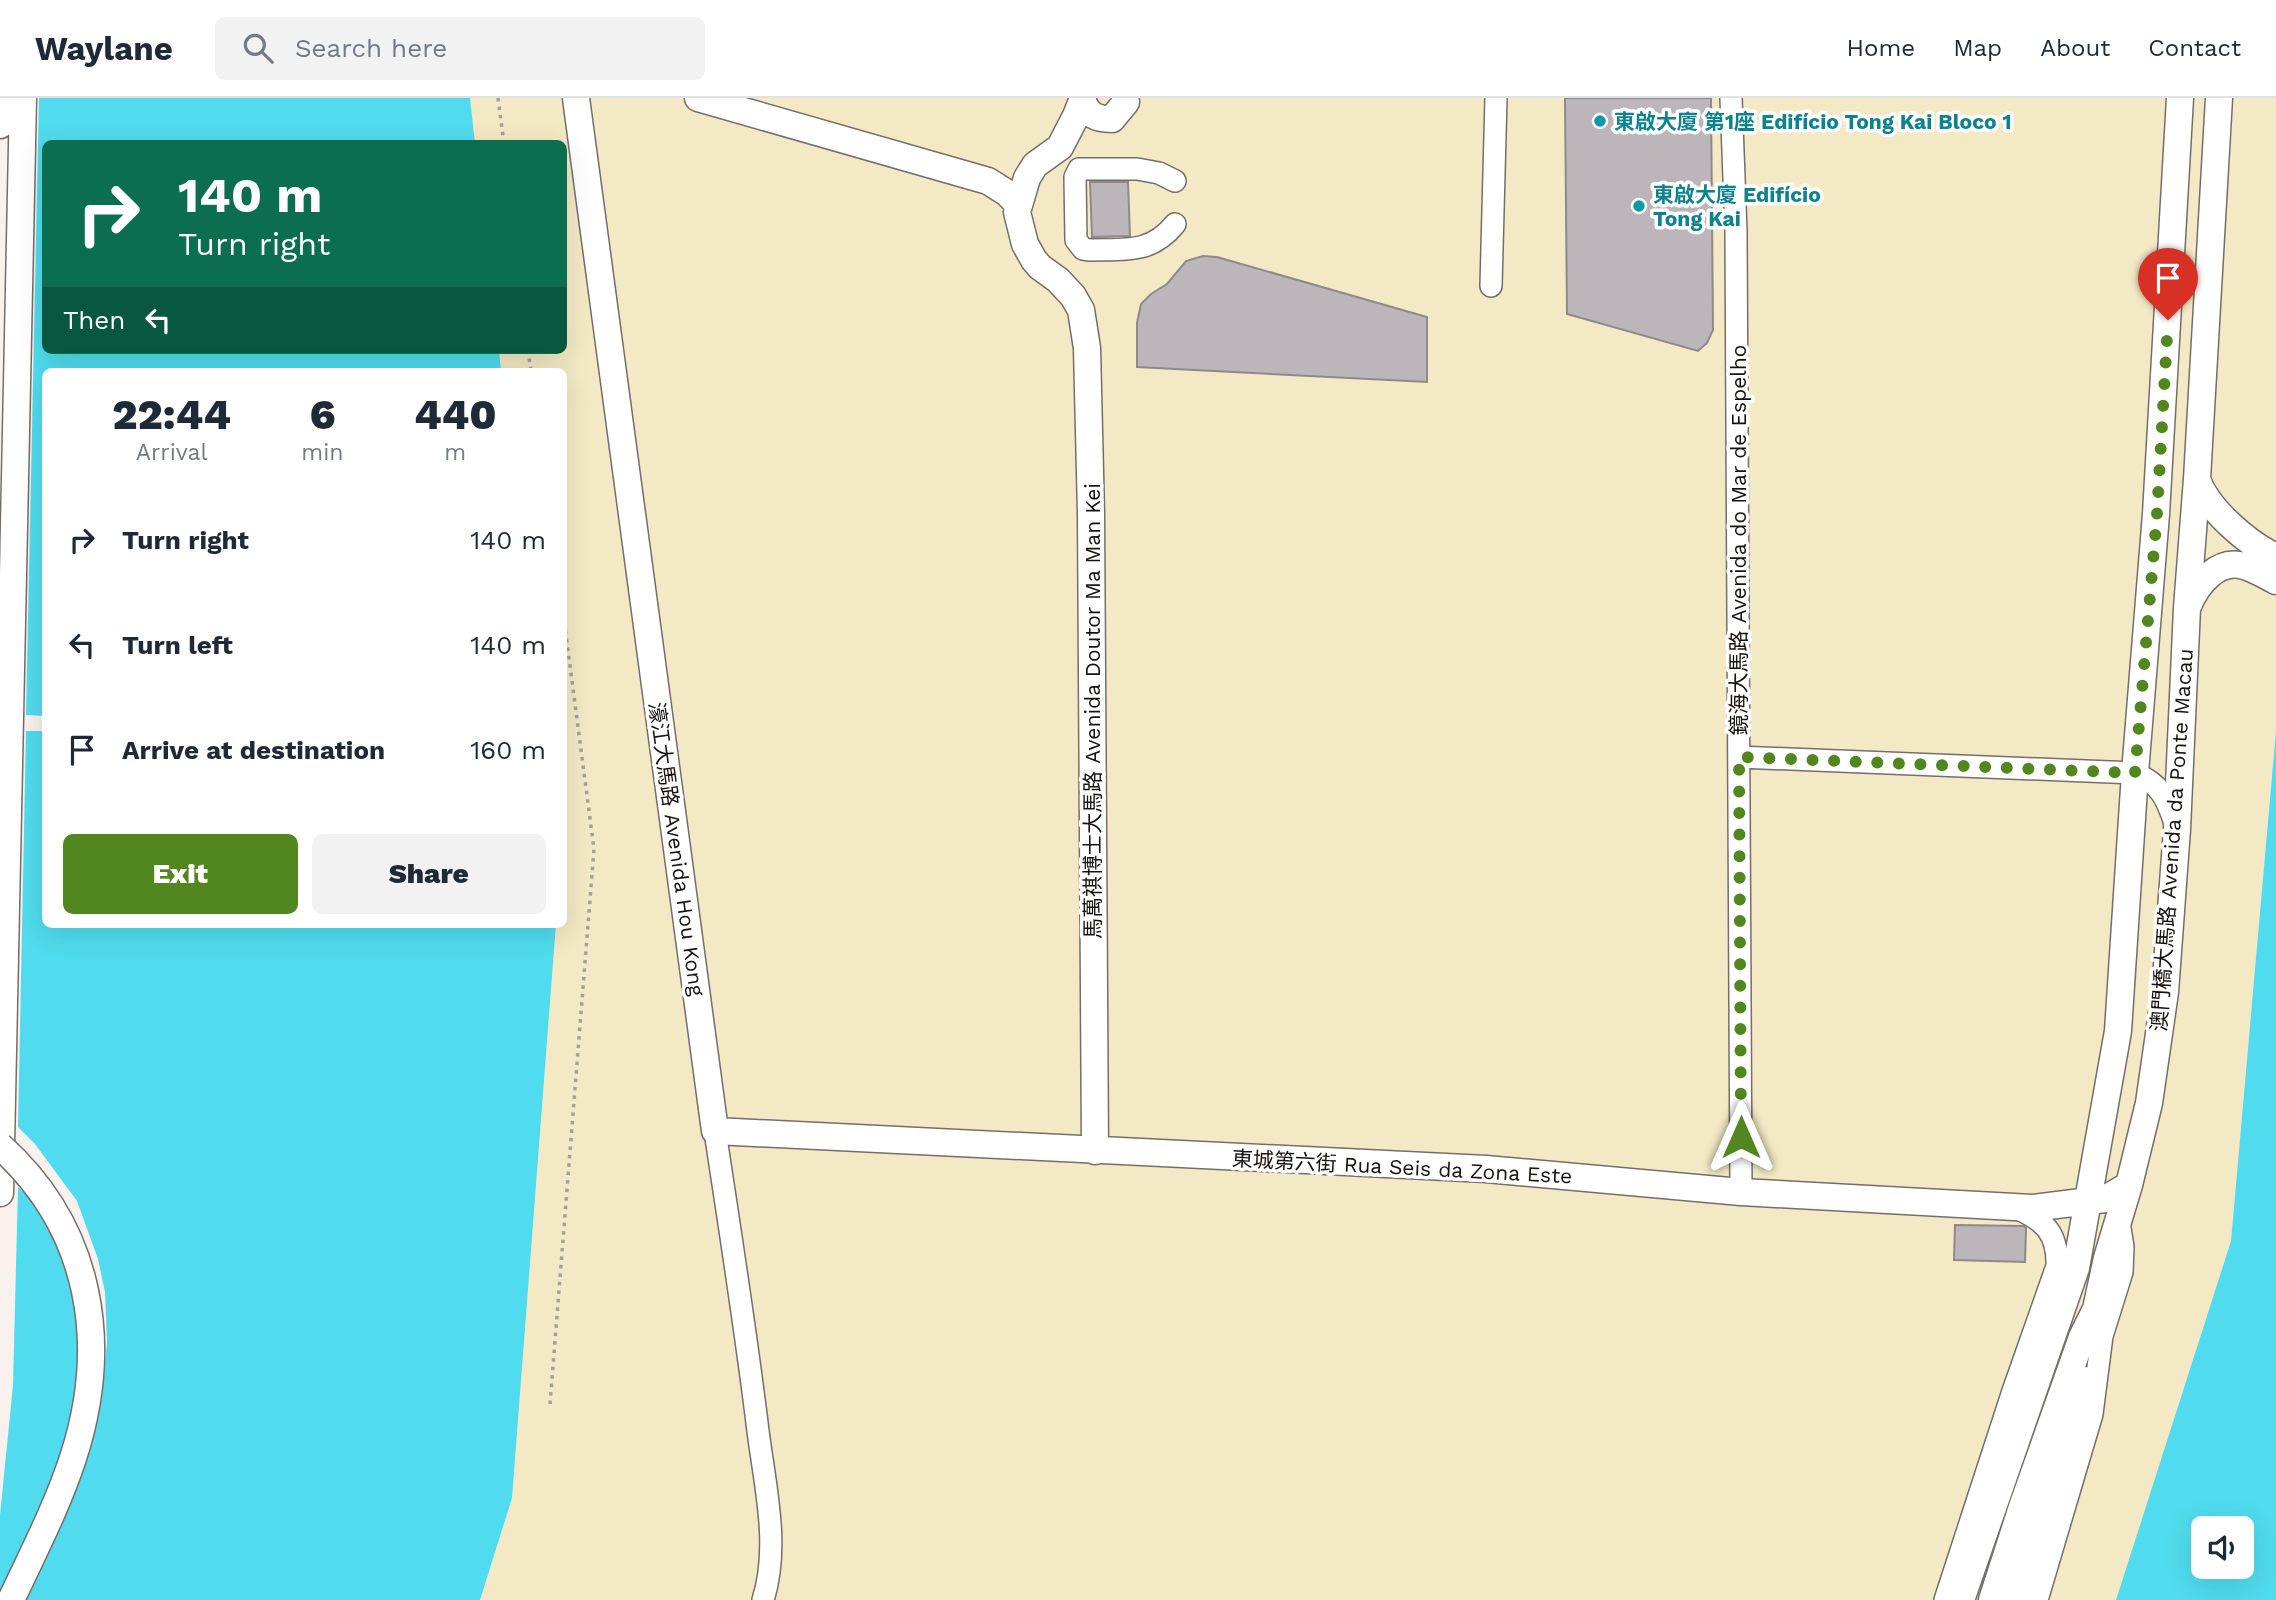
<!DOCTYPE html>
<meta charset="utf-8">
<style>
body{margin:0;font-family:"Work Sans","Noto Sans SC",sans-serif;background:#f2f2f3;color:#1f2937;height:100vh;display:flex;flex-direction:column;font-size:26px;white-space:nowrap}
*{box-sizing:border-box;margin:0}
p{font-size:23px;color:#747a83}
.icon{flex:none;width:38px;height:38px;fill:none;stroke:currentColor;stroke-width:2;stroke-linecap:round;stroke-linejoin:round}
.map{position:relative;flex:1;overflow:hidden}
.details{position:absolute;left:42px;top:270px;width:525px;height:560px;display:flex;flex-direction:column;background:#fff;border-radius:10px;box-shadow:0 7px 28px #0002}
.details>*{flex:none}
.guide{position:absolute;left:42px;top:42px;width:525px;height:214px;border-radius:10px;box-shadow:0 7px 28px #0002;background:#0b6e4f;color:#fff;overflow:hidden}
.controls{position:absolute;left:2191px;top:1418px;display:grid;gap:14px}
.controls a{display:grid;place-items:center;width:63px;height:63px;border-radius:10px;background:#fff;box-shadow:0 7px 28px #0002;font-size:35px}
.pin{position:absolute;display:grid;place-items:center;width:60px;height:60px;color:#fff;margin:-72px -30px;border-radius:50% 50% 50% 0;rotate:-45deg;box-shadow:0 0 7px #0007}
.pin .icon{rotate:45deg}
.me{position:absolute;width:77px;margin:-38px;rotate:0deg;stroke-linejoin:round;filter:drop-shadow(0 0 5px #0008)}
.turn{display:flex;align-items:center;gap:24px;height:147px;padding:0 21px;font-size:32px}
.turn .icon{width:91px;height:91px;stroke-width:2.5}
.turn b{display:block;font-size:49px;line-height:60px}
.then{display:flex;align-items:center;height:66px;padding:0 21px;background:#0003;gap:14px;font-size:26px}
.eta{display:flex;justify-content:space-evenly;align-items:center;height:119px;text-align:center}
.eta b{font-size:42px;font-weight:800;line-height:49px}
.cta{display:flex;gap:14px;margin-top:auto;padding:14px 21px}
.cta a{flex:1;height:80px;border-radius:10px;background:#52871f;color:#fff;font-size:28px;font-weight:800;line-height:80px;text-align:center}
.cta a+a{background:#f2f2f3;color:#1f2937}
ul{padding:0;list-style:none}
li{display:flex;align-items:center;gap:21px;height:105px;padding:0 21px}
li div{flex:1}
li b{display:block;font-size:26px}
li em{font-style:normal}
header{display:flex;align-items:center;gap:42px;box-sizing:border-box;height:98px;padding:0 35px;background:#fff;border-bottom:2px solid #e0e1e3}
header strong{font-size:33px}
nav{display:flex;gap:38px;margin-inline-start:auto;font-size:24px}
.search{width:490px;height:63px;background:#f2f2f3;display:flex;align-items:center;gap:18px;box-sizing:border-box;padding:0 24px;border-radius:10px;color:#747a83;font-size:26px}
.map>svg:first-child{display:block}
.sand{fill:#f3e9c4}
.water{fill:#50dcee;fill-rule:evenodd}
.pier{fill:#f8f1ed}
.building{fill:#bcb6ba;stroke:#8f898c;stroke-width:2}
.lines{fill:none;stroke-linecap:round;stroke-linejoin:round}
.minor-casing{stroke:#746e6b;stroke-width:24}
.major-casing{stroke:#746e6b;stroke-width:29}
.path{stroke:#a5a09d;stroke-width:3.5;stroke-dasharray:3.5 5;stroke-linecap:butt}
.minor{stroke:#fff;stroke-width:21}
.major{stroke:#fff;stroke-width:26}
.major-bridge-casing{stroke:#746e6b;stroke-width:29;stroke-linecap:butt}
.major-bridge{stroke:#fff;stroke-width:26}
.route{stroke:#52871f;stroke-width:12;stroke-dasharray:0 21.6}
.culture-dot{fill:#0f9aa8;stroke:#fff;stroke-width:2.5}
.labels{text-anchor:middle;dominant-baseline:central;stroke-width:7;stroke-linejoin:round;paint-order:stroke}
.culture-label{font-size:21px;font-weight:bold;fill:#0d838f;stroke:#fff;text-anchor:start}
.street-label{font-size:21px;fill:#151311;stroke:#fff}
</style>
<header>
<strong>Waylane</strong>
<div class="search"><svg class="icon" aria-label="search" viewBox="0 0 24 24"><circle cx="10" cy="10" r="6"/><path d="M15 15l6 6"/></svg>Search here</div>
<nav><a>Home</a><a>Map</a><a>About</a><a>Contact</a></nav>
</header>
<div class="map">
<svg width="2276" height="1502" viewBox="0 0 2276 1502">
<rect width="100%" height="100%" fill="#f8f1ed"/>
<path class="sand" d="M 470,0 L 2276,0 L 2276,633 L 2231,1143 L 2116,1502 L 480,1502 L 512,1400 L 556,826 L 564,826 L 564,273 L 501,273 L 499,252 L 564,252 L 564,46 L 475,45 Z"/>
<path class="water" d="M 0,0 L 470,0 L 475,45 L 46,46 L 46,252 L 499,252 L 501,273 L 46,273 L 46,826 L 556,826 L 512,1400 L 480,1502 L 0,1502 Z
M 2276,633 L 2276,1502 L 2116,1502 L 2231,1143 ZM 2203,1430 L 2242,1430 L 2242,1468 L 2203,1468 Z"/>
<path class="pier" d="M 0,0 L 39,0 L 26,617 L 45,618 L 46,633 L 26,633 L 18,1029 L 35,1046 L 77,1103 L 98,1161 L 105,1194 L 107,1244 L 104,1277 L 98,1319 L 88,1355 L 68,1407 L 60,1367 L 80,1283 L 78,1206 L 61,1152 L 33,1103 L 18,1089 L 13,1287 L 0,1417 Z"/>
<path class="building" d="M 1565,0 L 1711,0 L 1713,232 L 1707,245 L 1698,253 L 1567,216 Z
M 1090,84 L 1128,84 L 1130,138 L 1092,139 Z
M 1203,158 L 1217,159 L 1427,219 L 1427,284 L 1137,269 L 1137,225 L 1141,206 L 1151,196 L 1167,186 L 1186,163 Z
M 1955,1127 L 2024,1128 L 2026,1130 L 2025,1164 L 1954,1162 Z"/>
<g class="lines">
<g class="minor-casing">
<path id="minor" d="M 1731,0 L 1736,133 L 1741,1094
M 1175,83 L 1159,75 L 1137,71 L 1079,71 L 1075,79 L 1076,142 L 1083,151 L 1090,152 C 1125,151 1151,156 1175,126
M 1491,188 L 1496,0
M 1739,659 L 2135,675 C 2161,687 2166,699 2175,725
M 715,1033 C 730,1133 746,1233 758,1333 C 765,1388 780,1448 763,1502
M 1945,1502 L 2013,1293 L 2057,1168 C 2058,1135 2044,1122 2016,1110
M 2037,1502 L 2092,1316 L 2102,1238 L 2122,1174 L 2123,1149 L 2119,1124"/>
</g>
<g class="major-casing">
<path id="major" d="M 576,0 L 715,1033 L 1486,1071 L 1741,1094 L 2032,1110 L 2105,1101 L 2129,1087
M 698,0 L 988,83 L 1007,95 L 1018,106
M 1083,0 L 1076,18 L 1060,49 L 1035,67 L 1027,80 L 1017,114 L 1025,146 L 1034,162 L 1040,169 L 1058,182 L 1073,198 L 1081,212 L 1087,250 L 1091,416 L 1095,1053
M 1082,3 C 1089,17 1095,21 1112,21 L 1126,4 L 1125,0
M 0,27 L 1,0
M 2197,381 C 2207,411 2248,446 2276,459
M 2188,508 C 2197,486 2218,460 2244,468 C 2255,471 2266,478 2276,483
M 0,1095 L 23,0
M 1961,1502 L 2076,1170 L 2118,933 L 2135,675 L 2156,416 L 2180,0
M 1992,1502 L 2022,1409 L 2082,1239 L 2096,1211 L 2107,1160 L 2129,1087 L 2149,1005 L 2165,894 L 2177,731 L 2187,510 L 2197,381 L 2219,0
M 2015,1502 L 2084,1282"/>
</g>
<path class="path" d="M 498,0 L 504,46
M 528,252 L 531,273
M 550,1306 L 594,751 L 564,522"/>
<use href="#minor" class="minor"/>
<use href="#major" class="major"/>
<g class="major-bridge-casing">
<path id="major-bridge" d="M 0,1048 C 92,1131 110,1246 73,1360 C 57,1409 33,1455 11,1502"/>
</g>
<use href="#major-bridge" class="major-bridge"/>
</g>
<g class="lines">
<path class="route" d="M 1741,1039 L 1739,659 L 2135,675 L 2157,416 L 2168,222"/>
</g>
<g class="culture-dot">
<circle cx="1600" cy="23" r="7"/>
<circle cx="1639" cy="108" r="7"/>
</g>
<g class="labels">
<g class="culture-label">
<text x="1614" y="23">東啟大廈 第1座 Edifício Tong Kai Bloco 1</text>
<text x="1653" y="96">東啟大廈 Edifício<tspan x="1653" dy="24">Tong Kai</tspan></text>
</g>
<g class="street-label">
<text transform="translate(1738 442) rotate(-90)">鏡海大馬路 Avenida do Mar de Espelho</text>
<text transform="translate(1092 613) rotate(-90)">馬萬祺博士大馬路 Avenida Doutor Ma Man Kei</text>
<text transform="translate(2172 742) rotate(-86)">澳門橋大馬路 Avenida da Ponte Macau</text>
<text transform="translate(677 751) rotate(82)">濠江大馬路 Avenida Hou Kong</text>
<text transform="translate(1402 1069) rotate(3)">東城第六街 Rua Seis da Zona Este</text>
</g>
</g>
</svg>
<div class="controls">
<a><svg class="icon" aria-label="sound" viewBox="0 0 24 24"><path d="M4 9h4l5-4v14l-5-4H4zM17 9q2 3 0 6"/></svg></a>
</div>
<div class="pin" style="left:2168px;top:222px;background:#d93025"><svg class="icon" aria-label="arrive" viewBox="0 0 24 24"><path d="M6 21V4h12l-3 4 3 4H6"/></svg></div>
<svg class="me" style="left:1741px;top:1039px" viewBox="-20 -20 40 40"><path d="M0-17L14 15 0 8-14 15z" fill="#52871f" stroke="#fff" stroke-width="4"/></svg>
<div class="guide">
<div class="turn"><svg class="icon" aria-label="right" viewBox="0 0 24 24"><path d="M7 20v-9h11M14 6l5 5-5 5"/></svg><div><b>140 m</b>Turn right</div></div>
<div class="then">Then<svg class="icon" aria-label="left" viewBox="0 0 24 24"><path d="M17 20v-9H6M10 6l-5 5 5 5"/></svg></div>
</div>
<section class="details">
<div class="eta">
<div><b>22:44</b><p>Arrival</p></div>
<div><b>6</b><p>min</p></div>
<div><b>440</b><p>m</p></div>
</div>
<ul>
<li><svg class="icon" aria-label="right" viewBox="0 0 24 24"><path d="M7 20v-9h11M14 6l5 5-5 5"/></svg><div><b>Turn right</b></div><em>140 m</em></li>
<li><svg class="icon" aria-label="left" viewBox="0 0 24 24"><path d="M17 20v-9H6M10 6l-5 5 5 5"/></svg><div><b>Turn left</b></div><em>140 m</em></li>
<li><svg class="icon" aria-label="arrive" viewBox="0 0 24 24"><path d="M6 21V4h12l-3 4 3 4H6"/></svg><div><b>Arrive at destination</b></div><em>160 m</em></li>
</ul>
<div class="cta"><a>Exit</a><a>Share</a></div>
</section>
</div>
